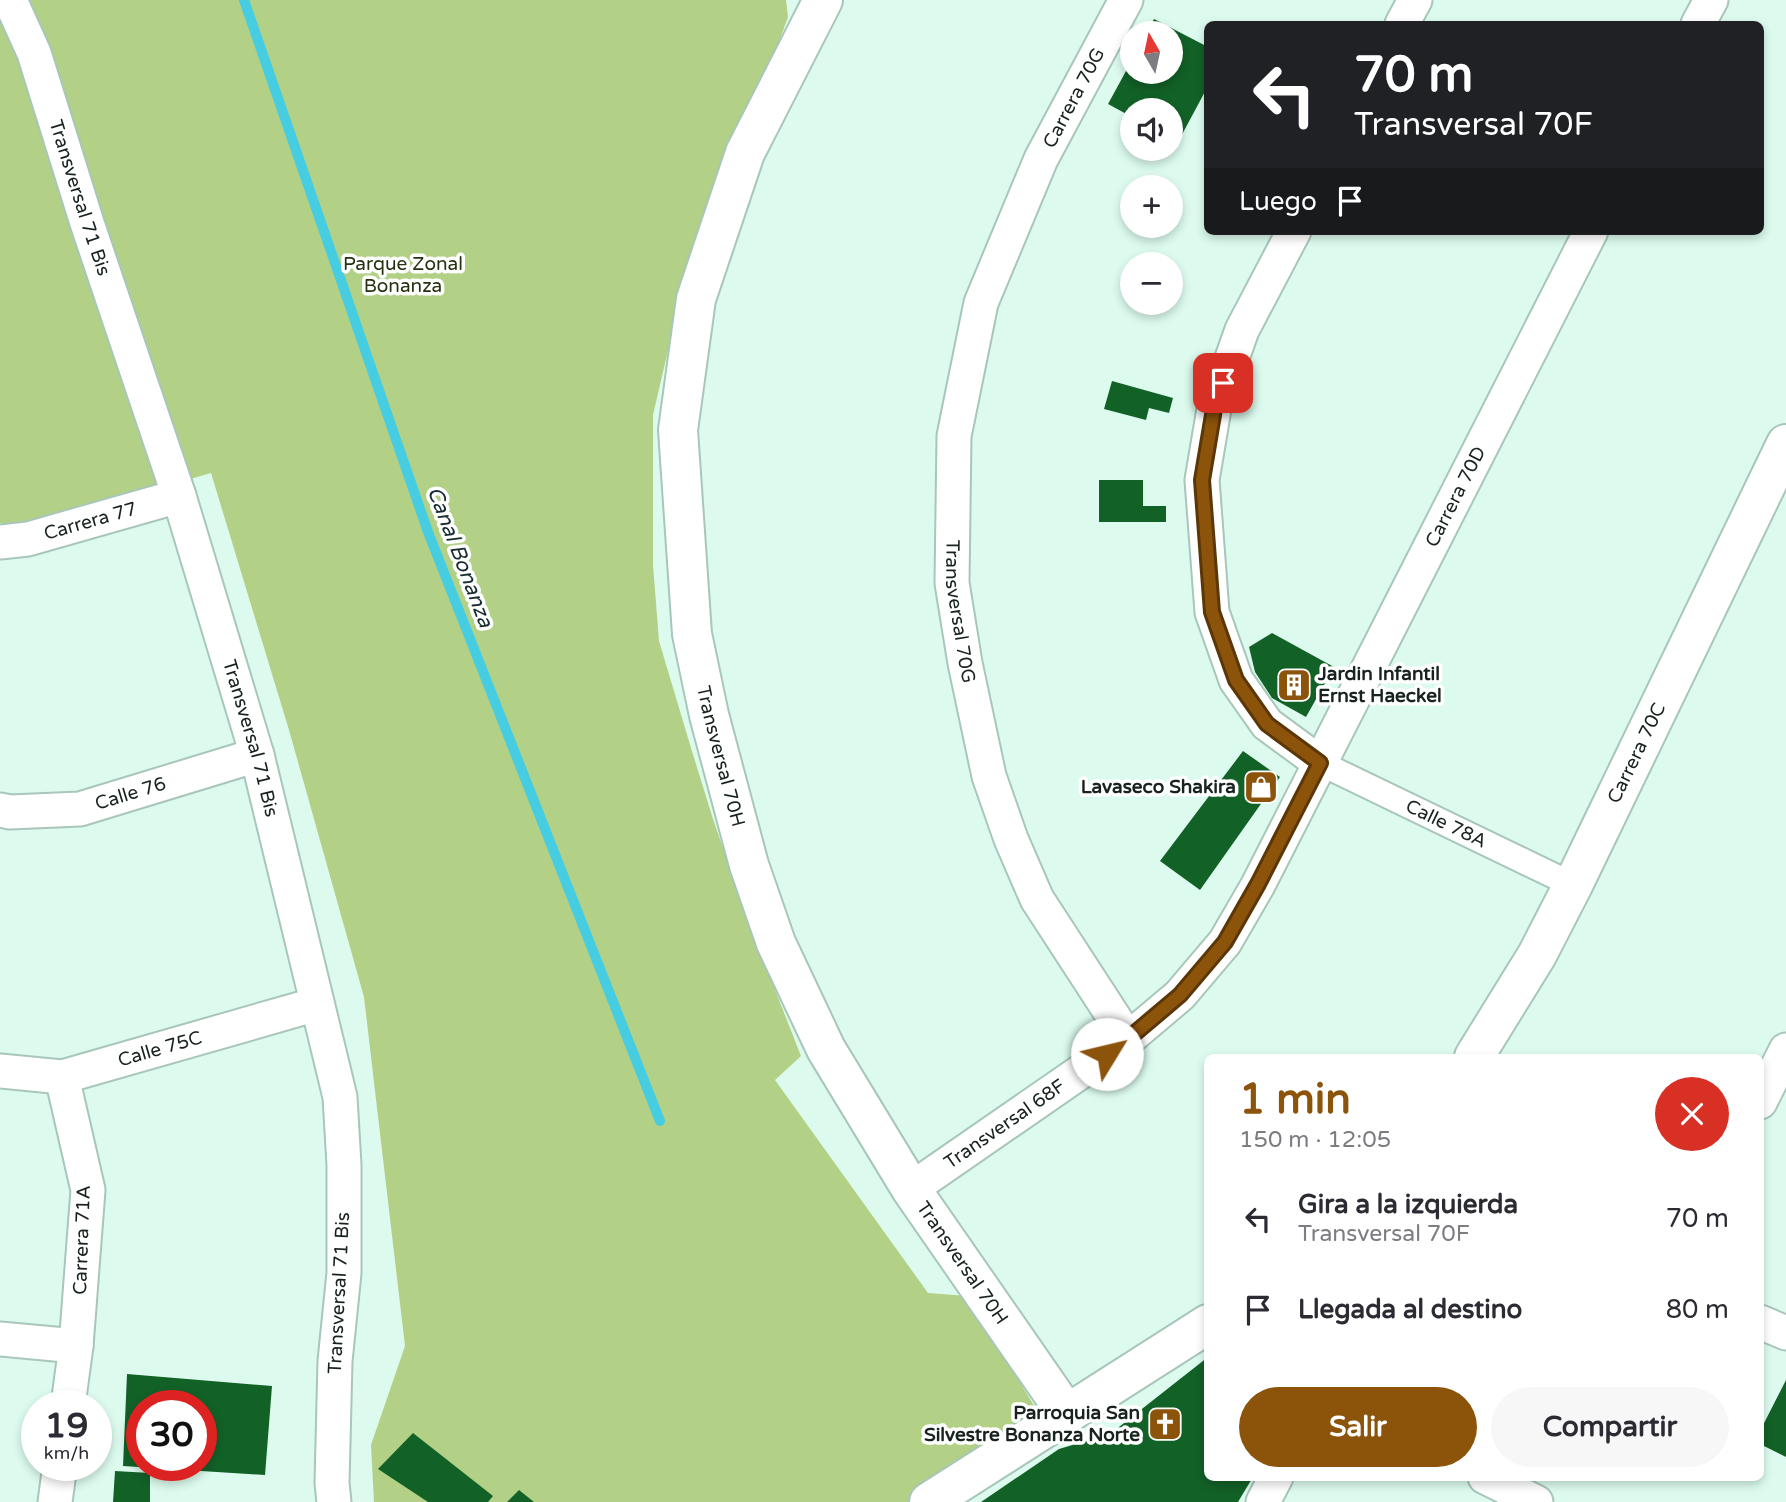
<!DOCTYPE html>
<html lang="es">
<meta charset="utf-8">
<style>
body{margin:0;font-family:"Varela Round",sans-serif;background:#f7f7f7;color:#2b2b33;height:100vh;display:flex;flex-direction:column;font-size:26px;white-space:nowrap}
*{box-sizing:border-box;margin:0}
p{font-size:23px;color:#7c7c81}
.icon{flex:none;width:38px;height:38px;fill:none;stroke:currentColor;stroke-width:2;stroke-linecap:round;stroke-linejoin:round}
.map{position:relative;flex:1;overflow:hidden}
.drawer{position:absolute;left:1204px;top:1054px;width:560px;height:427px;display:flex;flex-direction:column;background:#fff;border-radius:10px;box-shadow:0 4px 10px #0003}
.drawer>*{flex:none}
.guide{position:absolute;left:1204px;top:21px;width:560px;height:214px;border-radius:10px;box-shadow:0 4px 10px #0003;background:#202124;color:#fff;overflow:hidden}
.needle{width:46px;rotate:351deg}
.tools{position:absolute;left:1120px;top:21px;display:grid;gap:14px}
.tools a{display:grid;place-items:center;width:63px;height:63px;border-radius:50%;background:#fff;box-shadow:0 4px 10px #0003;font-size:35px}
.speed{position:absolute;left:21px;top:1390px;display:flex;gap:14px;font-size:35px;font-weight:700;text-align:center}
.speed>*{display:grid;place-content:center;width:91px;height:91px;border-radius:50%;background:#fff;box-shadow:0 4px 10px #0003;line-height:1}
.speed small{font-size:18px;font-weight:400}
.speed .limit{border:10px solid #d22;background:#fff;color:#111}
.pin{position:absolute;display:grid;place-items:center;width:60px;height:60px;color:#fff;margin:-30px;border-radius:14px;box-shadow:0 4px 10px #0006}
.me{position:absolute;width:77px;margin:-38px;rotate:54deg;stroke-linejoin:round;filter:drop-shadow(0 0 5px #0008)}
.turn{display:flex;align-items:center;gap:24px;height:147px;padding:0 35px;font-size:32px}
.turn .icon{width:91px;height:91px;stroke-width:2.5}
.turn b{display:block;font-size:49px;line-height:60px}
.then{display:flex;align-items:center;height:66px;padding:0 35px;background:#0003;gap:14px;font-size:26px}
.round{display:grid;place-items:center;flex:none;width:74px;height:74px;border-radius:37px;background:#f7f7f7}
.headline{display:flex;align-items:center;justify-content:space-between;height:119px;padding:0 35px}
h1{font-size:42px;font-weight:700;line-height:52px;color:#8c530b}
.primary-button{display:flex;gap:14px;margin-top:auto;padding:14px 35px}
.primary-button a{flex:1;height:80px;border-radius:42px;background:#8c530b;color:#fff;font-size:28px;font-weight:700;line-height:80px;text-align:center}
.primary-button a+a{background:#f7f7f7;color:#2b2b33}
ul{padding:0;list-style:none}
li{display:flex;align-items:center;gap:21px;height:91px;padding:0 35px}
li div{flex:1}
li b{display:block;font-size:26px}
li em{font-style:normal}
.map>svg:first-child{display:block}
.green{fill:#b2d086}
.lines{fill:none;stroke-linecap:round;stroke-linejoin:round}
.stream{stroke:#46cde2;stroke-width:10}
.building{fill:#126127;fill-rule:evenodd}
.pedestrian-casing{stroke:#a8c6b9;stroke-width:28}
.minor-casing{stroke:#a8c6b9;stroke-width:37}
.tertiary-casing{stroke:#a8c6b9;stroke-width:42}
.pedestrian{stroke:#fff;stroke-width:24}
.minor{stroke:#fff;stroke-width:33}
.tertiary{stroke:#fff;stroke-width:38}
.route-casing{stroke:#5b3607;stroke-width:18}
.route{stroke:#8c530b;stroke-width:12}
.labels{text-anchor:middle;dominant-baseline:central;stroke-width:7;stroke-linejoin:round;paint-order:stroke}
.street-label{font-size:19px;fill:#18231f;stroke:#fff}
.park-label{font-size:19px;fill:#25320f;stroke:#fff}
.poi-label{font-size:19px;font-weight:bold;fill:#18231f;stroke:#fff;text-anchor:end}
.water-label{font-size:21px;font-style:italic;fill:#172d31;stroke:#fff}
</style>
<div class="map">
<svg width="1786" height="1502" viewBox="0 0 1786 1502">
<rect width="100%" height="100%" fill="#dcfbee"/>
<path class="green" d="M 0,0 L 786,0 L 788,17 L 769,69 L 690,256 L 653,415 L 653,565 L 659,641 L 691,748 L 713,819 L 752,931 L 801,1056 L 775,1080 L 928,1293 L 968,1296 L 1036,1409 L 941,1502 L 374,1502 L 371,1445 L 405,1346 L 364,997 L 289,730 L 211,473 L 17,529 L 0,523 Z"/>
<g class="lines">
<path class="stream" d="M 244,0 L 428,532 L 660,1121"/>
</g>
<path class="building" d="M 1154,19 L 1208,47 L 1208,86 L 1178,142 L 1171,138 L 1171,110 L 1132,110 L 1132,117 L 1108,104 L 1132,60 L 1132,72 L 1171,72 L 1171,33 L 1146,33 Z
M 1112,381 L 1173,398 L 1169,413 L 1149,408 L 1146,420 L 1104,409 Z
M 1099,480 L 1143,480 L 1143,506 L 1166,506 L 1166,522 L 1099,522 Z
M 1272,633 L 1334,667 L 1306,717 L 1272,698 L 1255,672 L 1249,647 Z
M 1243,751 L 1280,777 L 1200,890 L 1160,861 Z
M 1208,1357 L 1208,1477 L 1253,1477 L 1238,1502 L 981,1502 L 1059,1449 L 1089,1440 L 1105,1438 Z
M 127,1374 L 272,1386 L 265,1475 L 123,1466 ZM 142,1405 L 201,1405 L 201,1465 L 142,1465 Z
M 1786,1380 L 1786,1457 L 1760,1444 L 1760,1431 Z
M 413,1433 L 493,1496 L 488,1502 L 428,1502 L 378,1469 Z
M 115,1471 L 150,1473 L 150,1502 L 113,1502 Z
M 519,1490 L 534,1502 L 507,1502 Z"/>
<g class="lines">
<g class="pedestrian-casing">
<g id="pedestrian">
<path id="s1" d="M 1320,763 L 1573,885"/>
</g>
</g>
<g class="minor-casing">
<g id="minor">
<path id="s2" d="M 10,0 L 34,53 L 87,223 L 179,496 L 257,755 L 340,1097 L 344,1165 L 344,1273 L 335,1361 L 332,1483 L 334,1502"/>
<path id="s3" d="M 1126,0 L 1041,159 L 981,303 L 954,436 L 952,583 L 965,663 L 989,776 L 1011,839 L 1037,899 L 1128,1039"/>
<path d="M 1402,24 L 1415,0"/>
<path d="M 1698,24 L 1711,0"/>
<path d="M 1294,231 L 1242,330 L 1214,409 L 1202,480 L 1212,612 L 1236,680 L 1267,724 L 1320,763"/>
<path id="s4" d="M 0,542 L 28,539 L 179,496"/>
<path id="s5" d="M 0,810 L 10,812 L 80,809 L 257,755"/>
<path id="s6" d="M 0,1071 L 62,1077 L 317,1004"/>
<path d="M 62,1077 L 88,1190 L 76,1346 L 68,1405"/>
<path d="M 1760,1102 L 1786,1050"/>
<path id="s7" d="M 911,1189 L 1128,1039 L 1180,995 L 1225,942 L 1258,885 L 1591,231"/>
<path d="M 1760,1322 L 1786,1333"/>
<path d="M 0,1339 L 76,1346"/>
<path d="M 1485,1477 L 1536,1502"/>
<path d="M 55,1502 L 60,1465"/>
<path d="M 1263,1502 L 1276,1477"/>
</g>
</g>
<g class="tertiary-casing">
<g id="tertiary">
<path id="s8" d="M 823,0 L 745,153 L 696,299 L 678,430 L 692,634 L 709,715 L 749,865 L 776,943 L 826,1049 L 911,1189 L 1067,1414"/>
<path id="s9" d="M 1474,1057 L 1537,955 L 1573,885 L 1786,444"/>
<path d="M 929,1502 L 1208,1324"/>
</g>
</g>
<use href="#pedestrian" class="pedestrian"/>
<use href="#minor" class="minor"/>
<use href="#tertiary" class="tertiary"/>
</g>
<g class="lines">
<g class="route-casing">
<path id="route" d="M 1107,1054 L 1128,1039 L 1180,995 L 1225,942 L 1258,884 L 1320,763 L 1267,724 L 1236,680 L 1212,612 L 1202,480 L 1214,409 L 1223,383"/>
</g>
<use href="#route" class="route"/>
</g>
<defs>
<g id="building-square" transform="scale(1.75)"><rect x="-9" y="-9" width="18" height="18" rx="4" fill="#8c530b" stroke="#fff"/><path d="M-4-6H4V6H1V3H-1V6H-4ZM-2.5-4.3h1.7v1.8h-1.7ZM.8-4.3h1.7v1.8H.8ZM-2.5-1h1.7V.8h-1.7ZM.8-1h1.7V.8H.8Z" fill="#fff"/></g>
<g id="shop-square" transform="scale(1.75)"><rect x="-9" y="-9" width="18" height="18" rx="4" fill="#8c530b" stroke="#fff"/><path d="M-5-2.5h2.3a2.7 3.5 0 0 1 5.4 0H5L5.5 6h-11ZM-1.5-2.5h3a1.5 2.3 0 0 0-3 0Z" fill="#fff"/></g>
<g id="church-square" transform="scale(1.75)"><rect x="-9" y="-9" width="18" height="18" rx="4" fill="#8c530b" stroke="#fff"/><path d="M-1.2-6h2.4v3.5h3.3v2.4h-3.3V6h-2.4V-.1h-3.3v-2.4h3.3Z" fill="#fff"/></g>
</defs>
<g fill-rule="evenodd">
<use href="#building-square" x="1294" y="685"/>
<use href="#shop-square" x="1261" y="787"/>
<use href="#church-square" x="1165" y="1424"/>
</g>
<g class="labels">
<g class="street-label">
<text transform="translate(1074 98) rotate(-62)">Carrera 70G</text>
<text stroke="none"><textPath href="#s2" startOffset="210">Transversal 71 Bis</textPath></text>
<text stroke="none"><textPath href="#s7" startOffset="903">Carrera 70D</textPath></text>
<text stroke="none"><textPath href="#s4" startOffset="93">Carrera 77</textPath></text>
<text stroke="none"><textPath href="#s3" startOffset="648">Transversal 70G</textPath></text>
<text stroke="none"><textPath href="#s2" startOffset="777">Transversal 71 Bis</textPath></text>
<text stroke="none"><textPath href="#s9" startOffset="345">Carrera 70C</textPath></text>
<text stroke="none"><textPath href="#s8" startOffset="788">Transversal 70H</textPath></text>
<text stroke="none"><textPath href="#s5" startOffset="133">Calle 76</textPath></text>
<text stroke="none"><textPath href="#s1" startOffset="140">Calle 78A</textPath></text>
<text stroke="none"><textPath href="#s6" startOffset="164">Calle 75C</textPath></text>
<text stroke="none"><textPath href="#s7" startOffset="114">Transversal 68F</textPath></text>
<text transform="translate(82 1240) rotate(-88)">Carrera 71A</text>
<text stroke="none"><textPath href="#s8" startOffset="1354">Transversal 70H</textPath></text>
<text transform="translate(339 1293) rotate(-87)">Transversal 71 Bis</text>
</g>
<g class="park-label">
<text x="403" y="264">Parque Zonal<tspan x="403" dy="22">Bonanza</tspan></text>
</g>
<g class="poi-label">
<text x="1318" y="674" text-anchor="start">Jardin Infantil<tspan x="1318" dy="22">Ernst Haeckel</tspan></text>
<text x="1236" y="787">Lavaseco Shakira</text>
<text x="1140" y="1413">Parroquia San<tspan x="1140" dy="22">Silvestre Bonanza Norte</tspan></text>
</g>
<g class="water-label">
<text transform="translate(460 557) rotate(69)">Canal Bonanza</text>
</g>
</g>
</svg>
<div class="tools">
<a><svg class="needle" viewBox="-14 -14 28 28"><path d="M0-13l5 13h-10z" fill="#e53935"/><path d="M0 13l5-13h-10z" fill="#7c7c81"/></svg></a>
<a><svg class="icon" aria-label="sound" viewBox="0 0 24 24"><path d="M4 9h4l5-4v14l-5-4H4zM17 9q2 3 0 6"/></svg></a>
<a>+</a>
<a>−</a>
</div>
<div class="speed"><div>19<small>km/h</small></div><div class="limit">30</div></div>
<div class="pin" style="left:1223px;top:383px;background:#d93025"><svg class="icon" aria-label="arrive" viewBox="0 0 24 24"><path d="M6 21V4h12l-3 4 3 4H6"/></svg></div>
<svg class="me" style="left:1107px;top:1054px" viewBox="-20 -20 40 40"><circle r="19" fill="#fff"/><path d="M0-13L10 11 0 6-10 11z" fill="#8c530b"/></svg>
<div class="guide">
<div class="turn"><svg class="icon" aria-label="left" viewBox="0 0 24 24"><path d="M17 20v-9H6M10 6l-5 5 5 5"/></svg><div><b>70 m</b>Transversal 70F</div></div>
<div class="then">Luego<svg class="icon" aria-label="arrive" viewBox="0 0 24 24"><path d="M6 21V4h12l-3 4 3 4H6"/></svg></div>
</div>
<section class="drawer">
<div class="headline"><div><h1>1 min</h1><p>150 m · 12:05</p></div><a class="round" style="background:#d93025;color:#fff"><svg class="icon" aria-label="close" viewBox="0 0 24 24"><path d="M6 6l12 12M18 6L6 18"/></svg></a></div>
<ul>
<li><svg class="icon" aria-label="left" viewBox="0 0 24 24"><path d="M17 20v-9H6M10 6l-5 5 5 5"/></svg><div><b>Gira a la izquierda</b><p>Transversal 70F</p></div><em>70 m</em></li>
<li><svg class="icon" aria-label="arrive" viewBox="0 0 24 24"><path d="M6 21V4h12l-3 4 3 4H6"/></svg><div><b>Llegada al destino</b></div><em>80 m</em></li>
</ul>
<div class="primary-button"><a>Salir</a><a>Compartir</a></div>
</section>
</div>
